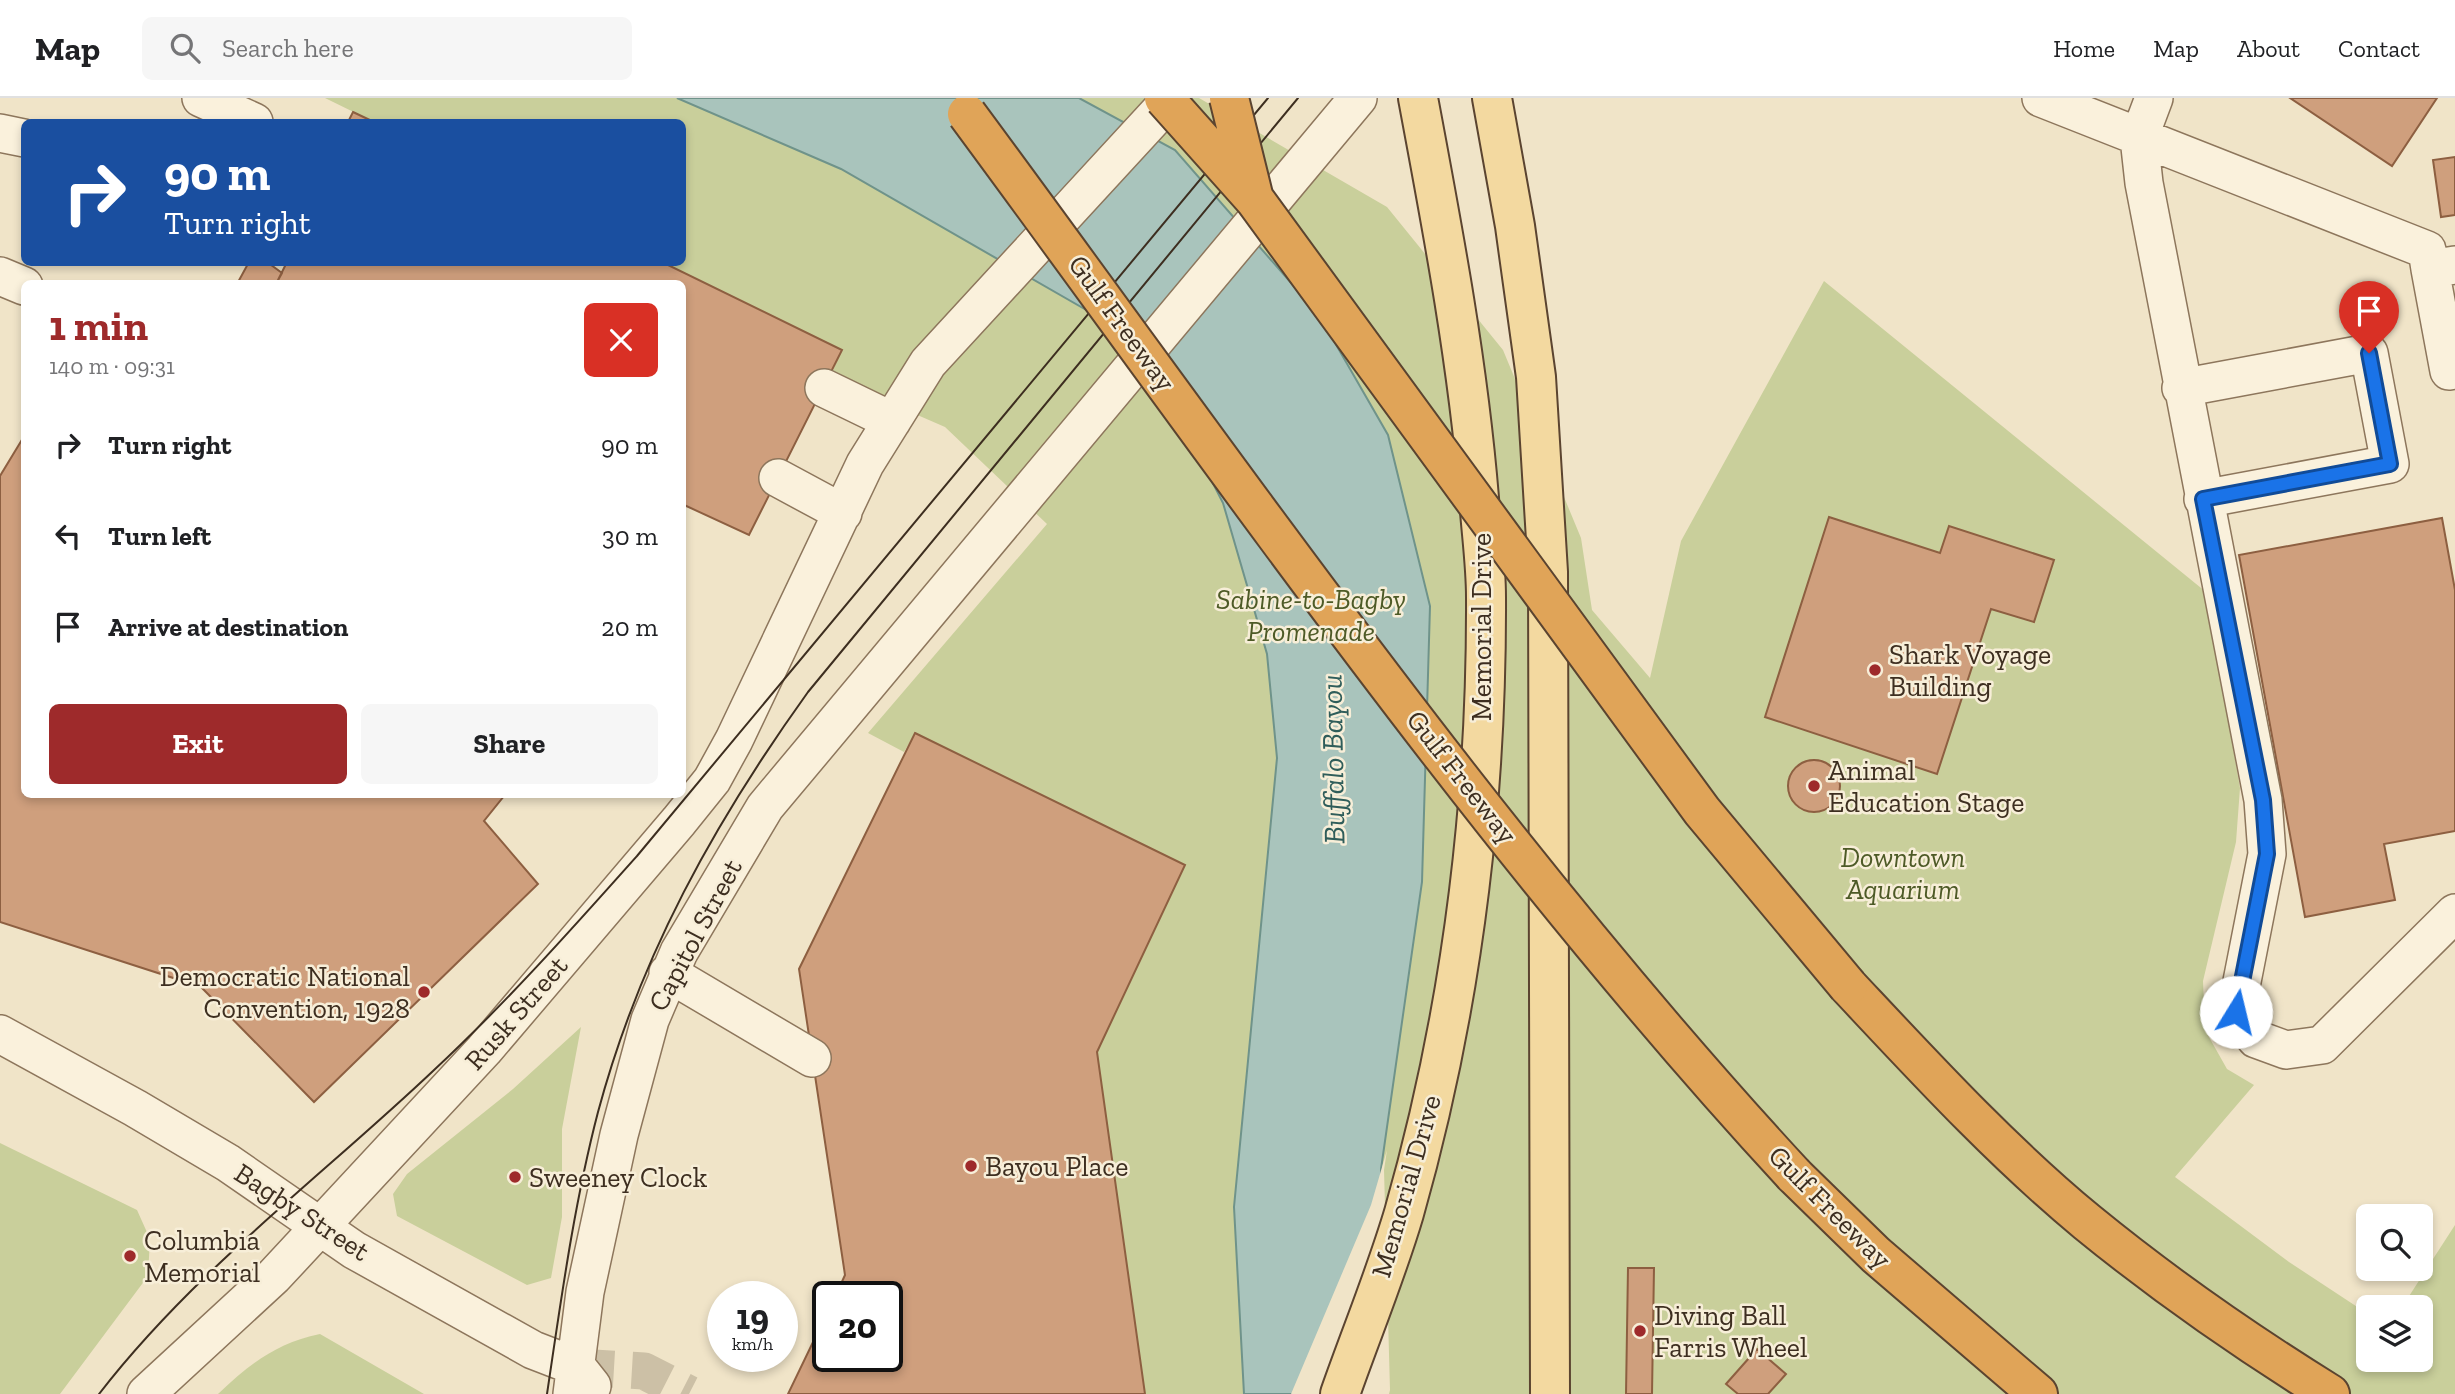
<!DOCTYPE html>
<meta charset="utf-8">
<style>
body{margin:0;font-family:"Zilla Slab",serif;background:#f6f6f6;color:#202124;height:100vh;display:flex;flex-direction:column;font-size:26px;white-space:nowrap}
*{box-sizing:border-box;margin:0}
p{font-size:23px;color:#757577}
.icon{flex:none;width:38px;height:38px;fill:none;stroke:currentColor;stroke-width:2;stroke-linecap:round;stroke-linejoin:round}
.map{position:relative;flex:1;overflow:hidden}
.drawer{position:absolute;left:21px;top:182px;width:665px;height:518px;display:flex;flex-direction:column;background:#fff;border-radius:10px;box-shadow:0 4px 10px #0003}
.drawer>*{flex:none}
.guide{position:absolute;left:21px;top:21px;width:665px;height:147px;border-radius:10px;box-shadow:0 4px 10px #0003;background:#1a4fa0;color:#fff;overflow:hidden}
.buttons{position:absolute;left:2356px;top:1106px;display:grid;gap:14px}
.buttons a{display:grid;place-items:center;width:77px;height:77px;border-radius:10px;background:#fff;box-shadow:0 4px 10px #0003;font-size:35px}
.speed{position:absolute;left:707px;top:1183px;display:flex;gap:14px;font-size:35px;font-weight:700;text-align:center}
.speed>*{display:grid;place-content:center;width:91px;height:91px;border-radius:50%;background:#fff;box-shadow:0 4px 10px #0003;line-height:1}
.speed small{font-size:18px;font-weight:400}
.speed .limit{border:4px solid #111;border-radius:10px;background:#fff;color:#111}
.pin{position:absolute;display:grid;place-items:center;width:60px;height:60px;color:#fff;margin:-72px -30px;border-radius:50% 50% 50% 0;rotate:-45deg;box-shadow:0 0 7px #0007}
.pin .icon{rotate:45deg}
.me{position:absolute;width:77px;margin:-38px;rotate:9deg;stroke-linejoin:round;filter:drop-shadow(0 0 5px #0008)}
.turn{display:flex;align-items:center;gap:24px;height:147px;padding:0 28px;font-size:32px}
.turn .icon{width:91px;height:91px;stroke-width:2.5}
.turn b{display:block;font-size:49px;line-height:60px}
.round{display:grid;place-items:center;flex:none;width:74px;height:74px;border-radius:10px;background:#f6f6f6}
.head{display:flex;align-items:center;justify-content:space-between;height:119px;padding:0 28px}
h1{font-size:42px;font-weight:700;line-height:52px;color:#9e2a2b}
.action{display:flex;gap:14px;margin-top:auto;padding:14px 28px}
.action a{flex:1;height:80px;border-radius:10px;background:#9e2a2b;color:#fff;font-size:28px;font-weight:700;line-height:80px;text-align:center}
.action a+a{background:#f6f6f6;color:#202124}
ul{padding:0;list-style:none}
li{display:flex;align-items:center;gap:21px;height:91px;padding:0 28px}
li div{flex:1}
li b{display:block;font-size:26px}
li em{font-style:normal}
header{display:flex;align-items:center;gap:42px;box-sizing:border-box;height:98px;padding:0 35px;background:#fff;border-bottom:2px solid #e0e0e0}
header strong{font-size:33px}
nav{display:flex;gap:38px;margin-inline-start:auto;font-size:24px}
.search{width:490px;height:63px;background:#f6f6f6;display:flex;align-items:center;gap:18px;box-sizing:border-box;padding:0 24px;border-radius:10px;color:#757577;font-size:26px}
.map>svg:first-child{display:block}
.green{fill:#c9cf9b}
.water{fill:#a9c4bc;stroke:#6f938a;stroke-width:2}
.pier{fill:#f0e4c8}
.building{fill:#cf9f7d;stroke:#8d5f41;stroke-width:2}
.lines{fill:none;stroke-linecap:round;stroke-linejoin:round}
.minor-tunnel{stroke:#ccc0a6;stroke-width:37;stroke-dasharray:37 18;stroke-linecap:butt}
.minor-casing{stroke:#8d765c;stroke-width:40}
.major-casing{stroke:#5b4430;stroke-width:42}
.highway-casing{stroke:#5b4430;stroke-width:42}
.minor{stroke:#faf1dc;stroke-width:37}
.major{stroke:#f3d9a0;stroke-width:38}
.highway{stroke:#e0a458;stroke-width:38}
.tram{stroke:#3d2e20;stroke-width:2}
.highway-bridge-casing{stroke:#5b4430;stroke-width:42;stroke-linecap:butt}
.highway-bridge{stroke:#e0a458;stroke-width:38}
.route-casing{stroke:#114b97;stroke-width:18}
.route{stroke:#1a73e8;stroke-width:12}
.poi-dot{fill:#9e2a2b;stroke:#f7eed8;stroke-width:2.5}
.labels{text-anchor:middle;dominant-baseline:central;stroke-width:5;stroke-linejoin:round;paint-order:stroke}
.street-label{font-size:28px;fill:#3d2e20;stroke:#f7eed8}
.park-label{font-size:28px;font-style:italic;fill:#4d5a26;stroke:#f7eed8}
.poi-label{font-size:28px;fill:#3d2e20;stroke:#f7eed8;text-anchor:start}
.water-label{font-size:30px;font-style:italic;fill:#2f5d5a;stroke:#f7eed8}
</style>
<header>
<strong>Map</strong>
<div class="search"><svg class="icon" aria-label="search" viewBox="0 0 24 24"><circle cx="10" cy="10" r="6"/><path d="M15 15l6 6"/></svg>Search here</div>
<nav><a>Home</a><a>Map</a><a>About</a><a>Contact</a></nav>
</header>
<div class="map">
<svg width="2455" height="1296" viewBox="0 0 2455 1296">
<rect width="100%" height="100%" fill="#f0e4c8"/>
<path class="green" d="M 325,0 L 1199,0 L 1387,109 L 1503,252 L 1581,440 L 1592,512 L 1650,580 L 1681,443 L 1824,183 L 2206,494 L 2240,690 L 2236,744 L 2203,883 L 2205,932 L 2227,971 L 2254,987 L 2175,1079 L 2289,1164 L 2368,1216 L 2368,1262 L 2420,1262 L 2420,1209 L 2402,1209 L 2455,1127 L 2455,1296 L 1145,1296 L 1097,954 L 1185,767 L 915,635 L 904,654 L 868,635 L 1047,426 L 945,329 L 830,279 L 842,252 L 662,165 L 682,164 L 682,24 L 374,24 Z
M 581,929 L 562,1031 L 562,1119 L 551,1180 L 527,1187 L 397,1118 L 393,1096 L 407,1076 L 513,991 Z
M 0,1045 L 137,1112 L 150,1141 L 148,1178 L 60,1296 L 0,1296 Z
M 320,1236 L 424,1296 L 218,1296 C 250,1266 276,1245 320,1236 Z"/>
<path class="water" d="M 677,0 L 1079,0 L 1175,52 L 1319,217 L 1388,337 L 1430,508 L 1422,784 L 1381,1071 L 1387,1296 L 1244,1296 L 1234,1109 L 1277,660 L 1267,556 L 1223,405 L 1169,299 L 1088,213 L 841,71 Z"/>
<path class="pier" d="M 1387,1052 L 1384,1072 L 1390,1292 L 1389,1296 L 1291,1296 L 1371,1107 Z"/>
<path class="building" d="M 2290,0 L 2437,0 L 2392,68 Z
M 353,14 L 374,24 L 348,24 Z
M 2455,59 L 2455,117 L 2441,119 L 2433,62 Z
M 249,164 L 267,164 L 282,175 L 276,186 L 237,186 Z
M 287,164 L 662,164 L 842,252 L 749,437 L 682,406 L 682,186 L 276,186 Z
M 23,340 L 24,696 L 504,698 L 484,723 L 538,786 L 314,1004 L 201,889 L 0,824 L 0,378 Z
M 1829,419 L 1940,455 L 1949,428 L 2054,462 L 2034,524 L 1991,511 L 1937,676 L 1765,619 Z
M 2442,420 L 2455,492 L 2455,733 L 2384,746 L 2395,802 L 2305,819 L 2239,457 Z
M 915,635 L 1185,767 L 1097,954 L 1145,1296 L 788,1296 L 828,1213 L 828,1258 L 887,1258 L 887,1199 L 835,1199 L 845,1177 L 799,871 Z
M1788 688a26 26 0 1 1 52 0a26 26 0 1 1-52 0Z
M 1628,1170 L 1654,1170 L 1652,1296 L 1626,1296 Z
M 1757,1251 L 1786,1276 L 1768,1296 L 1738,1296 L 1726,1286 Z"/>
<g class="lines">
<path class="minor-tunnel" d="M 577,1269 L 644,1273 L 689,1296"/>
<g class="minor-casing">
<path id="minor" d="M 201,0 L 254,24
M 2041,0 L 2427,152 L 2430,171 L 2455,167
M 2154,0 L 2139,40 L 2144,85 L 2263,702 L 2267,756 L 2236,914 L 2256,941 L 2286,952 L 2322,947 L 2455,815
M 0,35 L 24,40
M 2430,171 L 2449,273 L 2455,272
M 0,178 L 24,188
M 824,290 L 892,323
M 2181,290 L 2369,255 L 2390,366 L 2203,401
M 778,380 L 843,415
M 668,875 L 812,960
M 0,936 L 135,1010 L 228,1065 L 354,1152 L 533,1252 L 577,1269 L 592,1288
M 146,1296 L 274,1178 L 484,952 L 679,723 L 712,682 L 734,642 L 865,366 L 928,265 L 1172,0
M 572,1296 L 585,1194 L 619,1037 L 650,922 L 679,854 L 765,709 L 1358,0"/>
</g>
<g class="major-casing">
<path id="major" d="M 1492,0 L 1515,128 L 1536,279 L 1548,474 L 1550,1296
M 1340,1296 C 1361,1236 1386,1176 1404,1115 C 1461,915 1487,706 1486,499 C 1486,466 1481,432 1479,400 C 1468,265 1443,133 1418,0"/>
</g>
<g class="highway-casing">
<path id="highway" d="M 1848,888 C 1924,969 2001,1053 2087,1124 C 2164,1187 2246,1244 2330,1296
M 1794,1077 L 1876,1157 L 2038,1296"/>
</g>
<use href="#minor" class="minor"/>
<use href="#major" class="major"/>
<use href="#highway" class="highway"/>
<path class="tram" d="M 99,1296 C 194,1173 321,1079 433,973 C 506,905 571,832 637,758 L 1268,0
M 547,1296 C 561,1202 574,1106 598,1014 C 640,858 714,725 808,594 L 1298,0"/>
<g class="highway-bridge-casing">
<path id="highway-bridge" d="M 1164,0 L 1255,102 L 1702,713 L 1848,888
M 1229,0 L 1253,97
M 967,16 C 1233,376 1490,748 1794,1077"/>
</g>
<use href="#highway-bridge" class="highway-bridge"/>
</g>
<g class="lines">
<g class="route-casing">
<path id="route" d="M 2236,914 L 2267,756 L 2263,702 L 2203,401 L 2390,366 L 2369,255"/>
</g>
<use href="#route" class="route"/>
</g>
<g class="poi-dot">
<circle cx="1875" cy="572" r="7"/>
<circle cx="1814" cy="688" r="7"/>
<circle cx="424" cy="894" r="7"/>
<circle cx="971" cy="1068" r="7"/>
<circle cx="515" cy="1079" r="7"/>
<circle cx="130" cy="1158" r="7"/>
<circle cx="1640" cy="1233" r="7"/>
</g>
<g class="labels">
<g class="street-label">
<text transform="translate(1122 225) rotate(54)">Gulf Freeway</text>
<text transform="translate(1481 529) rotate(-90)">Memorial Drive</text>
<text transform="translate(1462 679) rotate(52)">Gulf Freeway</text>
<text transform="translate(695 837) rotate(-62)">Capitol Street</text>
<text transform="translate(516 915) rotate(-49)">Rusk Street</text>
<text transform="translate(1406 1088) rotate(-74)">Memorial Drive</text>
<text transform="translate(1830 1109) rotate(45)">Gulf Freeway</text>
<text transform="translate(302 1114) rotate(33)">Bagby Street</text>
</g>
<g class="park-label">
<text x="1311" y="501">Sabine-to-Bagby<tspan x="1311" dy="32">Promenade</tspan></text>
<text x="1903" y="759">Downtown<tspan x="1903" dy="32">Aquarium</tspan></text>
</g>
<g class="poi-label">
<text x="1889" y="556">Shark Voyage<tspan x="1889" dy="32">Building</tspan></text>
<text x="1828" y="672">Animal<tspan x="1828" dy="32">Education Stage</tspan></text>
<text x="410" y="878" text-anchor="end">Democratic National<tspan x="410" dy="32">Convention, 1928</tspan></text>
<text x="985" y="1068">Bayou Place</text>
<text x="529" y="1079">Sweeney Clock</text>
<text x="144" y="1142">Columbia<tspan x="144" dy="32">Memorial</tspan></text>
<text x="1654" y="1217">Diving Ball<tspan x="1654" dy="32">Farris Wheel</tspan></text>
</g>
<g class="water-label">
<text transform="translate(1333 661) rotate(-91)">Buffalo Bayou</text>
</g>
</g>
</svg>
<div class="buttons">
<a><svg class="icon" aria-label="search" viewBox="0 0 24 24"><circle cx="10" cy="10" r="6"/><path d="M15 15l6 6"/></svg></a>
<a><svg class="icon" aria-label="layers" viewBox="0 0 24 24"><path d="M12 4l9 5-9 5-9-5zM3 14l9 5 9-5"/></svg></a>
</div>
<div class="speed"><div>19<small>km/h</small></div><div class="limit">20</div></div>
<div class="pin" style="left:2369px;top:255px;background:#d93025"><svg class="icon" aria-label="arrive" viewBox="0 0 24 24"><path d="M6 21V4h12l-3 4 3 4H6"/></svg></div>
<svg class="me" style="left:2236px;top:914px" viewBox="-20 -20 40 40"><circle r="19" fill="#fff"/><path d="M0-13L10 11 0 6-10 11z" fill="#1a73e8"/></svg>
<div class="guide">
<div class="turn"><svg class="icon" aria-label="right" viewBox="0 0 24 24"><path d="M7 20v-9h11M14 6l5 5-5 5"/></svg><div><b>90 m</b>Turn right</div></div>
</div>
<section class="drawer">
<div class="head"><div><h1>1 min</h1><p>140 m · 09:31</p></div><a class="round" style="background:#d93025;color:#fff"><svg class="icon" aria-label="close" viewBox="0 0 24 24"><path d="M6 6l12 12M18 6L6 18"/></svg></a></div>
<ul>
<li><svg class="icon" aria-label="right" viewBox="0 0 24 24"><path d="M7 20v-9h11M14 6l5 5-5 5"/></svg><div><b>Turn right</b></div><em>90 m</em></li>
<li><svg class="icon" aria-label="left" viewBox="0 0 24 24"><path d="M17 20v-9H6M10 6l-5 5 5 5"/></svg><div><b>Turn left</b></div><em>30 m</em></li>
<li><svg class="icon" aria-label="arrive" viewBox="0 0 24 24"><path d="M6 21V4h12l-3 4 3 4H6"/></svg><div><b>Arrive at destination</b></div><em>20 m</em></li>
</ul>
<div class="action"><a>Exit</a><a>Share</a></div>
</section>
</div>
